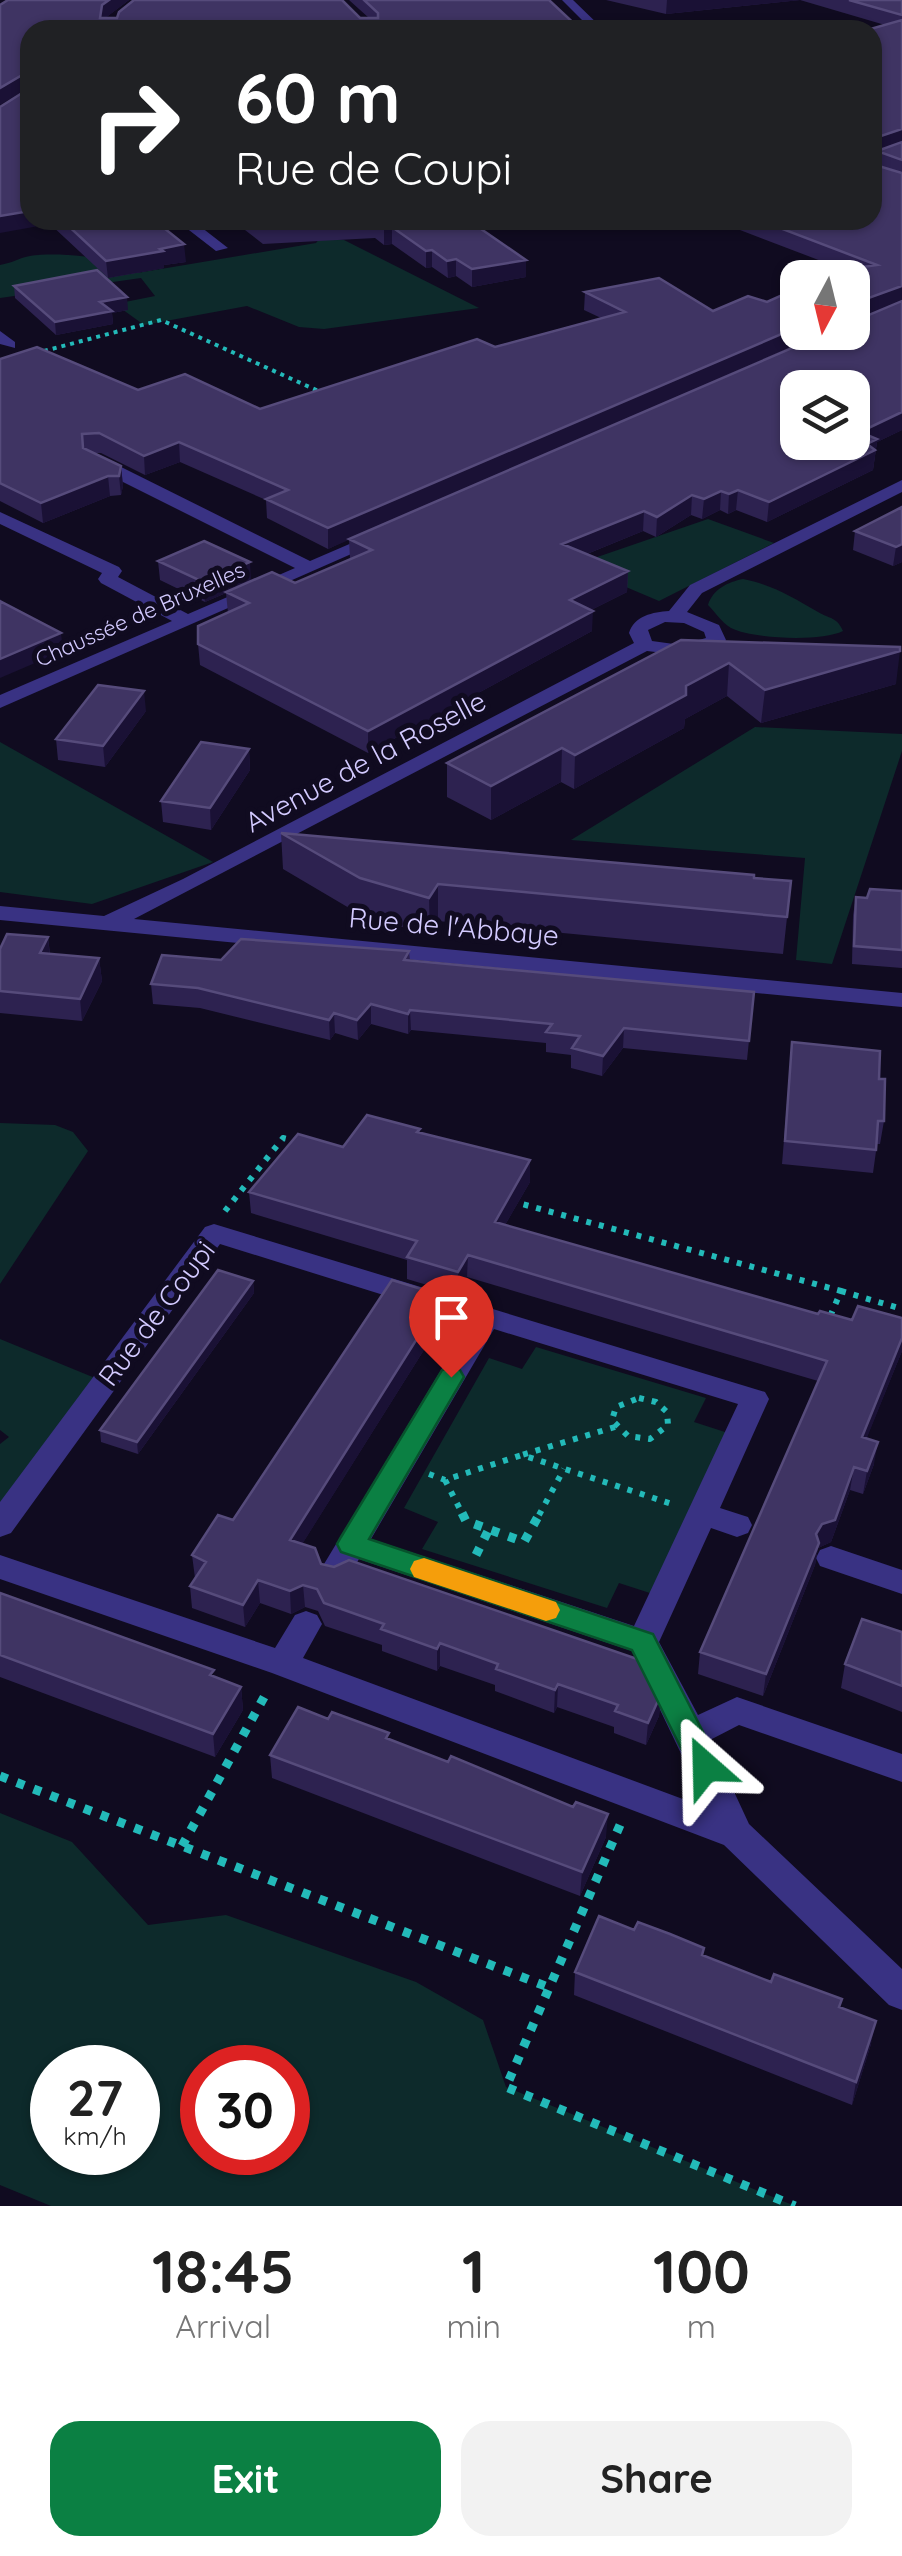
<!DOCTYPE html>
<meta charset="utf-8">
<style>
body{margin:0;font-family:Quicksand,sans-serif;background:#f2f2f2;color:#222;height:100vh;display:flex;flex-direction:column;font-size:38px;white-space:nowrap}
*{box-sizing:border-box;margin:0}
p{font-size:32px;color:#767676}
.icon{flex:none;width:55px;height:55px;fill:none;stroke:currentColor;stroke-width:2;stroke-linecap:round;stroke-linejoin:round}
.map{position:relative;height:2206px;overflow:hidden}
.drawer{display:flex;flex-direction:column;background:#fff;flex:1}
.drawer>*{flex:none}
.banner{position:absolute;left:20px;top:20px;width:862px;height:210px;border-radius:30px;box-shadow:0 2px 8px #0004;background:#202124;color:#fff;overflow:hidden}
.needle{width:65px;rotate:187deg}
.buttons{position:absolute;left:780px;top:260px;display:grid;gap:20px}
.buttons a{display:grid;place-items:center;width:90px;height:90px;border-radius:20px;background:#fff;box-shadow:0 2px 8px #0004;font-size:50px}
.speed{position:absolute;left:30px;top:2045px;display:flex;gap:20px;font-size:50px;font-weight:700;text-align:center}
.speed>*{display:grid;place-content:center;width:130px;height:130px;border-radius:50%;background:#fff;box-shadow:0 2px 8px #0004;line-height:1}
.speed small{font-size:25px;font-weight:400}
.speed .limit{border:15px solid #d22;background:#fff;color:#111}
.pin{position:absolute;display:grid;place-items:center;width:85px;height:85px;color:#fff;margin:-102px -42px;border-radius:50% 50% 50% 0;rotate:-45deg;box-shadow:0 0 10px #0007}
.pin .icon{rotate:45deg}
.me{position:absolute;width:110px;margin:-55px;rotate:335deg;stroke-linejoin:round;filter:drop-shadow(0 0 8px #0008)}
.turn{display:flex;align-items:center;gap:35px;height:210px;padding:0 50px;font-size:45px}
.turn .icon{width:130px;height:130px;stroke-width:2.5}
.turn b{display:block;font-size:70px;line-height:85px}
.eta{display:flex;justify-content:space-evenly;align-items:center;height:170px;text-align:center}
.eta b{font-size:60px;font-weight:800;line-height:70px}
.cta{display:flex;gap:20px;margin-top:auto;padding:20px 50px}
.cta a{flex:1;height:115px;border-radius:30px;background:#0b8043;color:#fff;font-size:40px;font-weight:800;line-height:115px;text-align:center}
.cta a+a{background:#f2f2f2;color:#222}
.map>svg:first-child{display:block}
.green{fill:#0d2a2b;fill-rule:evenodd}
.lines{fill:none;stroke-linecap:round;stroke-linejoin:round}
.path-far2{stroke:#23bab9;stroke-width:4;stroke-dasharray:4 5;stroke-linecap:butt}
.path-far1{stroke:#23bab9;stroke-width:6;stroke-dasharray:5 8;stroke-linecap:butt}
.path{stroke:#23bab9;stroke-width:9;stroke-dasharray:8 10;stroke-linecap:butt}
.minor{fill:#393283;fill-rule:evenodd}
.wall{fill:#2d2250}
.shaded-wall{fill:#1a1135}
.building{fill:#3f3463;stroke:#564b7b;stroke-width:2.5;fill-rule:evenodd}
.route{fill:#0b8043;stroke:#07532c;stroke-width:2.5}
.slow{fill:#f59e0b}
.labels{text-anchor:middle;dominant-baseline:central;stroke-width:10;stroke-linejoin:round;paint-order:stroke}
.far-street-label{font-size:22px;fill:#d3caff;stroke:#100b20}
.street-label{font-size:28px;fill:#d3caff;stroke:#100b20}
</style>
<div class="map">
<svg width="902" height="2206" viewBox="0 0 902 2206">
<rect width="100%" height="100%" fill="#100b20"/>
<path class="green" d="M 320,238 L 344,240 L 479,308 L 324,329 L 299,327 L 247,306 L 144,325 L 115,304 L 155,296 L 141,278 L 0,298 L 0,265 C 9,263 15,261 22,258 C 44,250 122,256 137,273 L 316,243 Z
M 708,519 L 774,543 L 659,601 L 574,565 Z
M 743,579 C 773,585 792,597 818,612 C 830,619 837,617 843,631 C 821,642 753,639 731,628 C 722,623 715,612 708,605 C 713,589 728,582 743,579 Z
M 755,727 L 902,734 L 902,751 L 832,964 L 796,960 L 805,858 L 571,840 Z
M 0,742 L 213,862 L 92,904 L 0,892 Z
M 0,1123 L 55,1125 L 73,1132 L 88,1151 L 0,1284 Z
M 0,1339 L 95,1378 L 0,1525 L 0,1444 L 9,1437 L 0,1430 Z
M 536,1347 L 706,1398 L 694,1422 L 728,1433 L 653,1594 L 619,1583 L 607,1608 L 422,1549 L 438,1522 L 404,1508 L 489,1358 L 522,1369 Z
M 0,1813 L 72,1842 L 148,1925 L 226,1915 L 416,1982 L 483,2020 L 506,2087 L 795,2206 L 51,2206 L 0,2185 ZM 52,2068 L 138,2068 L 138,2152 L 52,2152 ZM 202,2068 L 288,2068 L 288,2152 L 202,2152 Z"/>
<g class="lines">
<path class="path-far2" d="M 44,351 L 161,320 L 325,394"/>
<path class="path-far1" d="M 511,1201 L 841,1291 L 829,1319
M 225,1211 L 283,1138 L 296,1141
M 841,1291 L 902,1309
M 639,1398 L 656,1402 L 667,1412 L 668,1425 L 650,1439 L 628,1436 L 612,1420 L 616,1407 Z
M 615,1427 L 522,1455 L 672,1504
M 429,1474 L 445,1480 L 522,1455
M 445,1480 L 463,1515
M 539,1515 L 564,1469"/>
<path class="path" d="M 462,1513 L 466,1521 L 524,1542 L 540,1513
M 476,1555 L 489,1529
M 0,1776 L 548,1987
M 620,1825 L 506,2087 L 795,2206
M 182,1846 L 268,1690"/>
<path class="minor" d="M 562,0 L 573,0 L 604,30 L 592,30 Z
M 902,146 L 902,154 L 872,164 L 872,156 Z
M 176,220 L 192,220 L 228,248 L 216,251 Z
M 0,331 L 15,342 L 15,348 L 0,344 Z
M 87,456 L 99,456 L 310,561 L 375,533 L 387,533 L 390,537 L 0,708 L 0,695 L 172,621 L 101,583 L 98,579 L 102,573 L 0,524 L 0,512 L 119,567 L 122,571 L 118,577 L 188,614 L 295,568 L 87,464 Z
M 902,480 L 902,492 L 702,593 L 687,612 L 719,625 L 726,640 L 723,644 L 690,656 L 647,651 L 134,919 L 902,993 L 902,1007 L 0,920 L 0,906 L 104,916 L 183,879 L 634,643 L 629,633 C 634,616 653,612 669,611 L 690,585 ZM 665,622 L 684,623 L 704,632 L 706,638 L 681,645 L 652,641 L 648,630 Z
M 214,1224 L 765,1392 L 769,1399 L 720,1508 L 748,1517 L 752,1525 L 748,1533 L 737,1537 L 711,1528 L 659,1642 L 698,1715 L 737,1697 L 902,1754 L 902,1782 L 739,1725 L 710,1740 L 749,1824 L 902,1969 L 902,2010 L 889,2005 L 724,1845 L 272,1673 L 0,1579 L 0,1555 L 275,1648 L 295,1615 L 306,1611 L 317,1615 L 322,1624 L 303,1658 L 707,1808 L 632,1651 L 359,1559 L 345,1583 L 334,1586 L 323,1583 L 318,1574 L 470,1322 L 220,1244 L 11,1533 L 0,1537 L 0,1502 L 205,1227 ZM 494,1329 L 738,1404 L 634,1626 L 371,1539 Z
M 831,1546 L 902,1570 L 902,1594 L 820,1566 L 816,1558 L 820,1550 Z"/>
</g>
<path class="wall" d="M 8,0 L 129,0 L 105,18 L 369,18 L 349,0 L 549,0 L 581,30 L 30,30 Z
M 606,0 L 902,0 L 902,430 L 877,442 L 873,470 L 767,522 L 736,510 L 728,514 L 720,510 L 702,519 L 691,515 L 656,537 L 643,531 L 587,554 L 628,571 L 627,592 L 591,610 L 592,631 L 368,753 L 200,665 L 198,644 L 228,613 L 226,593 L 205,602 L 160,580 L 158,561 L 251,582 L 295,583 L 350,559 L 349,539 L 328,549 L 267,518 L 266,500 L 180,462 L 145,475 L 101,453 L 93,453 L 121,466 L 123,486 L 121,495 L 110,496 L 43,523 L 0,501 L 0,359 L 138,390 L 260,409 L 601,318 L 584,310 L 585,292 L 713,311 L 825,332 L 417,510 L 879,311 L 842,269 L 714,220 L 872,220 L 885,25 L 800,0 L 666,14 Z
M 30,220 L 154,220 L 186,262 L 164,265 L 164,268 L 108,278 L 50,224 Z
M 232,220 L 512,220 L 477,226 L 526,260 L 526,277 L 472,287 L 456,276 L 448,278 L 432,267 L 426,268 L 392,244 L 384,245 L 375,238 L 263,244 Z
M 14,286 L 128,310 L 112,313 L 113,324 L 56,335 L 15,298 Z
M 902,507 L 902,562 L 893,566 L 853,550 L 855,531 Z
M 681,640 L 896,684 L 761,723 L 727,696 L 685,719 L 684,728 L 574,789 L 561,782 L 491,820 L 447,797 L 447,763 Z
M 146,711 L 105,767 L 58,760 L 56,739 Z
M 249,749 L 250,770 L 211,830 L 163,822 L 161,801 Z
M 281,833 L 791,881 L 783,954 L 438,921 L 430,935 L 361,915 L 283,869 Z
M 902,891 L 902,968 L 852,964 L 853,915 L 856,897 L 867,898 Z
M 48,937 L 50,954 L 99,958 L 102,981 L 82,1021 L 0,1013 L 0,949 Z
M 409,951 L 410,960 L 754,992 L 747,1060 L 623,1048 L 602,1076 L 571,1068 L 571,1055 L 546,1052 L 546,1043 L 411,1030 L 408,1034 L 371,1024 L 358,1040 L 335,1033 L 330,1040 L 200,1008 L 153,1004 L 151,984 L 221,960 Z
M 792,1042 L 879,1079 L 884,1121 L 880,1144 L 877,1144 L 873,1173 L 782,1164 Z
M 420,1129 L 420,1133 L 530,1160 L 530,1182 L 505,1225 L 818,1314 L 852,1320 L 902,1318 L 902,1351 L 866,1439 L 874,1464 L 863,1494 L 850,1490 L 831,1542 L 818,1548 L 815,1565 L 763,1696 L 698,1674 L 700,1652 L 818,1381 L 467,1277 L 457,1294 L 407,1279 L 407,1260 L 251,1213 L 249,1192 L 343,1147 Z
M 253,1281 L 254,1293 L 138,1454 L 101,1442 L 100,1430 Z
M 444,1296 L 444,1318 L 302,1544 L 321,1564 L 661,1694 L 659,1716 L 646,1745 L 614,1733 L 614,1727 L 557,1707 L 554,1713 L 495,1691 L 495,1685 L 440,1666 L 437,1671 L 382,1651 L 382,1645 L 325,1626 L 318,1611 L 305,1607 L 291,1614 L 260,1603 L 245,1627 L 192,1608 L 190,1586 L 195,1578 L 192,1555 L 233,1520 Z
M 0,1593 L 241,1687 L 243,1710 L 215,1757 L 0,1677 Z
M 902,1632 L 902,1712 L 841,1688 L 845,1664 Z
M 328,1719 L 390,1740 L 606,1837 L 580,1896 L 272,1778 L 270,1755 Z
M 634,1930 L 704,1948 L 703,1955 L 771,1982 L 842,1999 L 840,2008 L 871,2044 L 852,2105 L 574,1995 L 575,1972 Z"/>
<path class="shaded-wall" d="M 109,0 L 129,0 L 104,19 L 100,18 L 102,5 Z
M 667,0 L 801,0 L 666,14 Z
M 29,71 L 30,87 L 0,105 L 0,88 Z
M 902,129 L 902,144 L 877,151 L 876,153 L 872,154 L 872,139 Z
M 30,211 L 30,220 L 49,220 L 50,224 L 0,233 L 0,216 Z
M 457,220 L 512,220 L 457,230 Z
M 392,227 L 392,244 L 384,245 L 384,228 Z
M 184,244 L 186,262 L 164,265 L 164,268 L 108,278 L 106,261 Z
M 432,250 L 432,267 L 426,268 L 426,251 Z
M 456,259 L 456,276 L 448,278 L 447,261 Z
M 526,260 L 526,277 L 472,287 L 472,269 Z
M 902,286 L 902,303 L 852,321 L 852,304 Z
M 127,297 L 128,310 L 112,313 L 113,324 L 56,335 L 55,322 L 100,302 Z
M 798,327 L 798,332 L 825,332 L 328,549 L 328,528 Z
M 902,412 L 902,430 L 877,442 L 873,470 L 767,522 L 769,502 L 860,432 Z
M 179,442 L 180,462 L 145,475 L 144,456 Z
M 121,466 L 123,486 L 121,495 L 119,476 Z
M 108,476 L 110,496 L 43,523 L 41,503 Z
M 738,490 L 736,510 L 728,514 L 729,494 Z
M 721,491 L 720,510 L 702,519 L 704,499 Z
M 692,495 L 691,515 L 656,537 L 657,517 Z
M 644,511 L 643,531 L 562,564 L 562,544 Z
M 902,544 L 902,562 L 893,566 L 896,547 Z
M 250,562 L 251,582 L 205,602 L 203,582 Z
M 628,571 L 627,592 L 569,621 L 570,600 Z
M 593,611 L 592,631 L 368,753 L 368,731 Z
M 61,633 L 63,651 L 0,678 L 0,659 Z
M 900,651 L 896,684 L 761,723 L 765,690 Z
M 729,663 L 727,696 L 685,719 L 684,728 L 574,789 L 575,755 L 686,686 Z
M 144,691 L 146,711 L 105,767 L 103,746 Z
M 562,748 L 561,782 L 491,820 L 491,786 Z
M 249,749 L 250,770 L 211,830 L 210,808 Z
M 438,884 L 438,921 L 430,935 L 429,898 Z
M 48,937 L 50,959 L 40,953 Z
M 99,958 L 102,981 L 82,1021 L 80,999 Z
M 371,1004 L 371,1024 L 358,1040 L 357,1020 Z
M 410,1010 L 411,1030 L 408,1034 L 408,1014 Z
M 334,1013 L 335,1033 L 330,1040 L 329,1020 Z
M 624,1028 L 623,1048 L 602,1076 L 603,1056 Z
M 530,1160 L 530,1182 L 494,1244 L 495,1222 Z
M 468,1255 L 467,1277 L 457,1294 L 458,1272 Z
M 253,1281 L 254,1293 L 138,1454 L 137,1442 Z
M 444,1296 L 444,1318 L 291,1562 L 290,1540 Z
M 902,1338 L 902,1351 L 858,1460 L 862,1437 Z
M 878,1442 L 874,1464 L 863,1494 L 867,1471 Z
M 854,1467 L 850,1490 L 831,1542 L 818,1548 L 815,1565 L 763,1696 L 766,1674 L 816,1534 Z
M 258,1580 L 260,1603 L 245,1627 L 243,1605 Z
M 303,1585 L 305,1607 L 291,1614 L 290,1591 Z
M 440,1643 L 440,1666 L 437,1671 L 437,1649 Z
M 558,1684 L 557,1707 L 554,1713 L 555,1690 Z
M 241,1687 L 243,1710 L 215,1757 L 213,1734 Z
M 661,1694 L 659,1716 L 646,1745 L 648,1723 Z
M 608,1814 L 606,1837 L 580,1896 L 582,1872 Z
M 876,2021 L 871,2044 L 852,2105 L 856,2082 Z"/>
<path class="building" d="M 8,0 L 109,0 L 102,5 L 100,18 L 117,18 L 119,12 L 134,0 L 342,0 L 360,18 L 378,18 L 378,13 L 364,0 L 549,0 L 581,30 L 30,30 L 30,83 L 29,71 L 0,88 L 0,5 Z
M 849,0 L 902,0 L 902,15 Z
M 902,20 L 902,129 L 872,139 L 872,30 L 867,30 Z
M 30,88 L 30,211 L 0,216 L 0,107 Z
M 902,142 L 902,160 L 877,151 Z
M 872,164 L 902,173 L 902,286 L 852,304 L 852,278 L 823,278 L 842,270 L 877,265 L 759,220 L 872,220 Z
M 62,220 L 154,220 L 184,244 L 160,249 L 163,251 L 106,261 Z
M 253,220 L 468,220 L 526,260 L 472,269 L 456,259 L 447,261 L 432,250 L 426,251 L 392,227 L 384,228 L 374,221 L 262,227 Z
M 97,270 L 127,297 L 100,302 L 112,311 L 55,322 L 14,286 Z
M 659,278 L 713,311 L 748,296 L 767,302 L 798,288 L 798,327 L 328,528 L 266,499 L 288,490 L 179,442 L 144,456 L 99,433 L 82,434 L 83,448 L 121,466 L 119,476 L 108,476 L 41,503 L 0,483 L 0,359 L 37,347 L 138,390 L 185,374 L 260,409 L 477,339 L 495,347 L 625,312 L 585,292 Z
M 902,301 L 902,412 L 860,432 L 877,439 L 867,444 L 875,450 L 769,502 L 738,490 L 729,494 L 721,491 L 704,499 L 692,495 L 657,517 L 644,511 L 562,544 L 628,571 L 570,600 L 593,611 L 368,731 L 198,644 L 198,626 L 249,603 L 226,592 L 272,572 L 295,583 L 372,550 L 349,539 L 829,332 L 852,332 L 852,322 ZM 798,388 L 852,388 L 852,442 L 798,442 Z
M 902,507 L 902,544 L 896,547 L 855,531 Z
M 204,541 L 250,562 L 203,582 L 158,561 Z
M 0,601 L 61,633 L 0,659 Z
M 681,640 L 900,647 L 900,651 L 765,690 L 729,663 L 686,686 L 686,695 L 575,755 L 562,748 L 491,786 L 447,763 Z
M 98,685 L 144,691 L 103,746 L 56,739 Z
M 201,742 L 249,749 L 210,808 L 161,801 Z
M 281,833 L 754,875 L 754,878 L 791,881 L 787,917 L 438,884 L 429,898 L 360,878 Z
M 870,889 L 902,891 L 902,950 L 854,946 L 856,897 L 867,898 Z
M 7,934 L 48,937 L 40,953 L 99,958 L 80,999 L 0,991 L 0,949 Z
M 241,939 L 409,951 L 404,960 L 754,992 L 749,1041 L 624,1028 L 603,1056 L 572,1048 L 580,1036 L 546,1032 L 552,1024 L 410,1010 L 408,1014 L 371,1004 L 357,1020 L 334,1013 L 329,1020 L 198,988 L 151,984 L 162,955 L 221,960 Z
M 792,1042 L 880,1051 L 879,1079 L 885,1079 L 884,1121 L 878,1121 L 876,1150 L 785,1141 Z
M 367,1115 L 420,1129 L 417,1132 L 530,1160 L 495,1222 L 818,1314 L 820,1311 L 852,1320 L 858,1306 L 902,1318 L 902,1338 L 862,1437 L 878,1442 L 867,1471 L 854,1467 L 835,1520 L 822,1524 L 816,1534 L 819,1543 L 766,1674 L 700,1652 L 827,1361 L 468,1255 L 458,1272 L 407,1257 L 417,1241 L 249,1192 L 298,1134 L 343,1147 Z
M 218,1270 L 253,1281 L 137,1442 L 100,1430 Z
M 392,1280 L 444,1296 L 290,1540 L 315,1548 L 321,1564 L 334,1567 L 349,1560 L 646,1662 L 661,1694 L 648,1723 L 615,1711 L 618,1705 L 558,1684 L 555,1690 L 496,1669 L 498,1664 L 440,1643 L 437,1649 L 381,1629 L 384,1624 L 324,1603 L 317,1589 L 303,1585 L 290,1591 L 258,1580 L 243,1605 L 190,1586 L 206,1562 L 192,1555 L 218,1515 L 233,1520 Z
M 0,1593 L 214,1670 L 210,1675 L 241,1687 L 213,1734 L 0,1655 Z
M 862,1619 L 902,1632 L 902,1686 L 845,1664 Z
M 298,1707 L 328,1719 L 332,1712 L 389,1733 L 386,1738 L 448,1762 L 451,1756 L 573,1807 L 576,1802 L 608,1814 L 582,1872 L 270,1755 Z
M 599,1916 L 634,1930 L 638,1922 L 670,1934 L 704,1948 L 702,1955 L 771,1982 L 774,1974 L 842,1999 L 839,2007 L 876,2021 L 856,2082 L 575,1972 Z"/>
<path class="route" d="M 451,1368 L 460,1370 L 464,1377 L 369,1539 L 653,1634 L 721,1767 L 717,1776 L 706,1780 L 695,1776 L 632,1650 L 341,1552 L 337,1544 L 341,1537 L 442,1370 Z"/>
<path class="slow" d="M 424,1558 L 556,1602 L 560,1610 L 556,1618 L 546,1621 L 414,1577 L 410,1569 L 414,1561 Z"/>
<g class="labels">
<g class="far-street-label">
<text transform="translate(140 614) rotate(-24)">Chaussée de Bruxelles</text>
</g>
<g class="street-label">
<text transform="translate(365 761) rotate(-28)">Avenue de la Roselle</text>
<text transform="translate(454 926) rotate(5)">Rue de l'Abbaye</text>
<text transform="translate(156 1313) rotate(-53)">Rue de Coupi</text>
</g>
</g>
</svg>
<div class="buttons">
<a><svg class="needle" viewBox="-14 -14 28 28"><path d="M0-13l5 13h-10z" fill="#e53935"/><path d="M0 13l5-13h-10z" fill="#767676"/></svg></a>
<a><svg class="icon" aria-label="layers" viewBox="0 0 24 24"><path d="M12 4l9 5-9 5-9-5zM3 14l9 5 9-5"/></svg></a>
</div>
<div class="speed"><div>27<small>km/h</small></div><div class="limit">30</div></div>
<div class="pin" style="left:451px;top:1377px;background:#d93025"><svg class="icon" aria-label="arrive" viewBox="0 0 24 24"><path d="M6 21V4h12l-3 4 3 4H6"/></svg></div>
<svg class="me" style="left:706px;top:1767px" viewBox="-20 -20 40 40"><path d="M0-17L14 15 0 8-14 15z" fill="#0b8043" stroke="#fff" stroke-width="4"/></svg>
<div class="banner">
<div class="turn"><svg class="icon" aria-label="right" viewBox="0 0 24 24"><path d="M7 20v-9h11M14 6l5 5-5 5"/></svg><div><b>60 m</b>Rue de Coupi</div></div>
</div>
</div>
<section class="drawer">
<div class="eta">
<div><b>18:45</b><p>Arrival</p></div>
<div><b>1</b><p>min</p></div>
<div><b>100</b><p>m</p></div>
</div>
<div class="cta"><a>Exit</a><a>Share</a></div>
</section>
